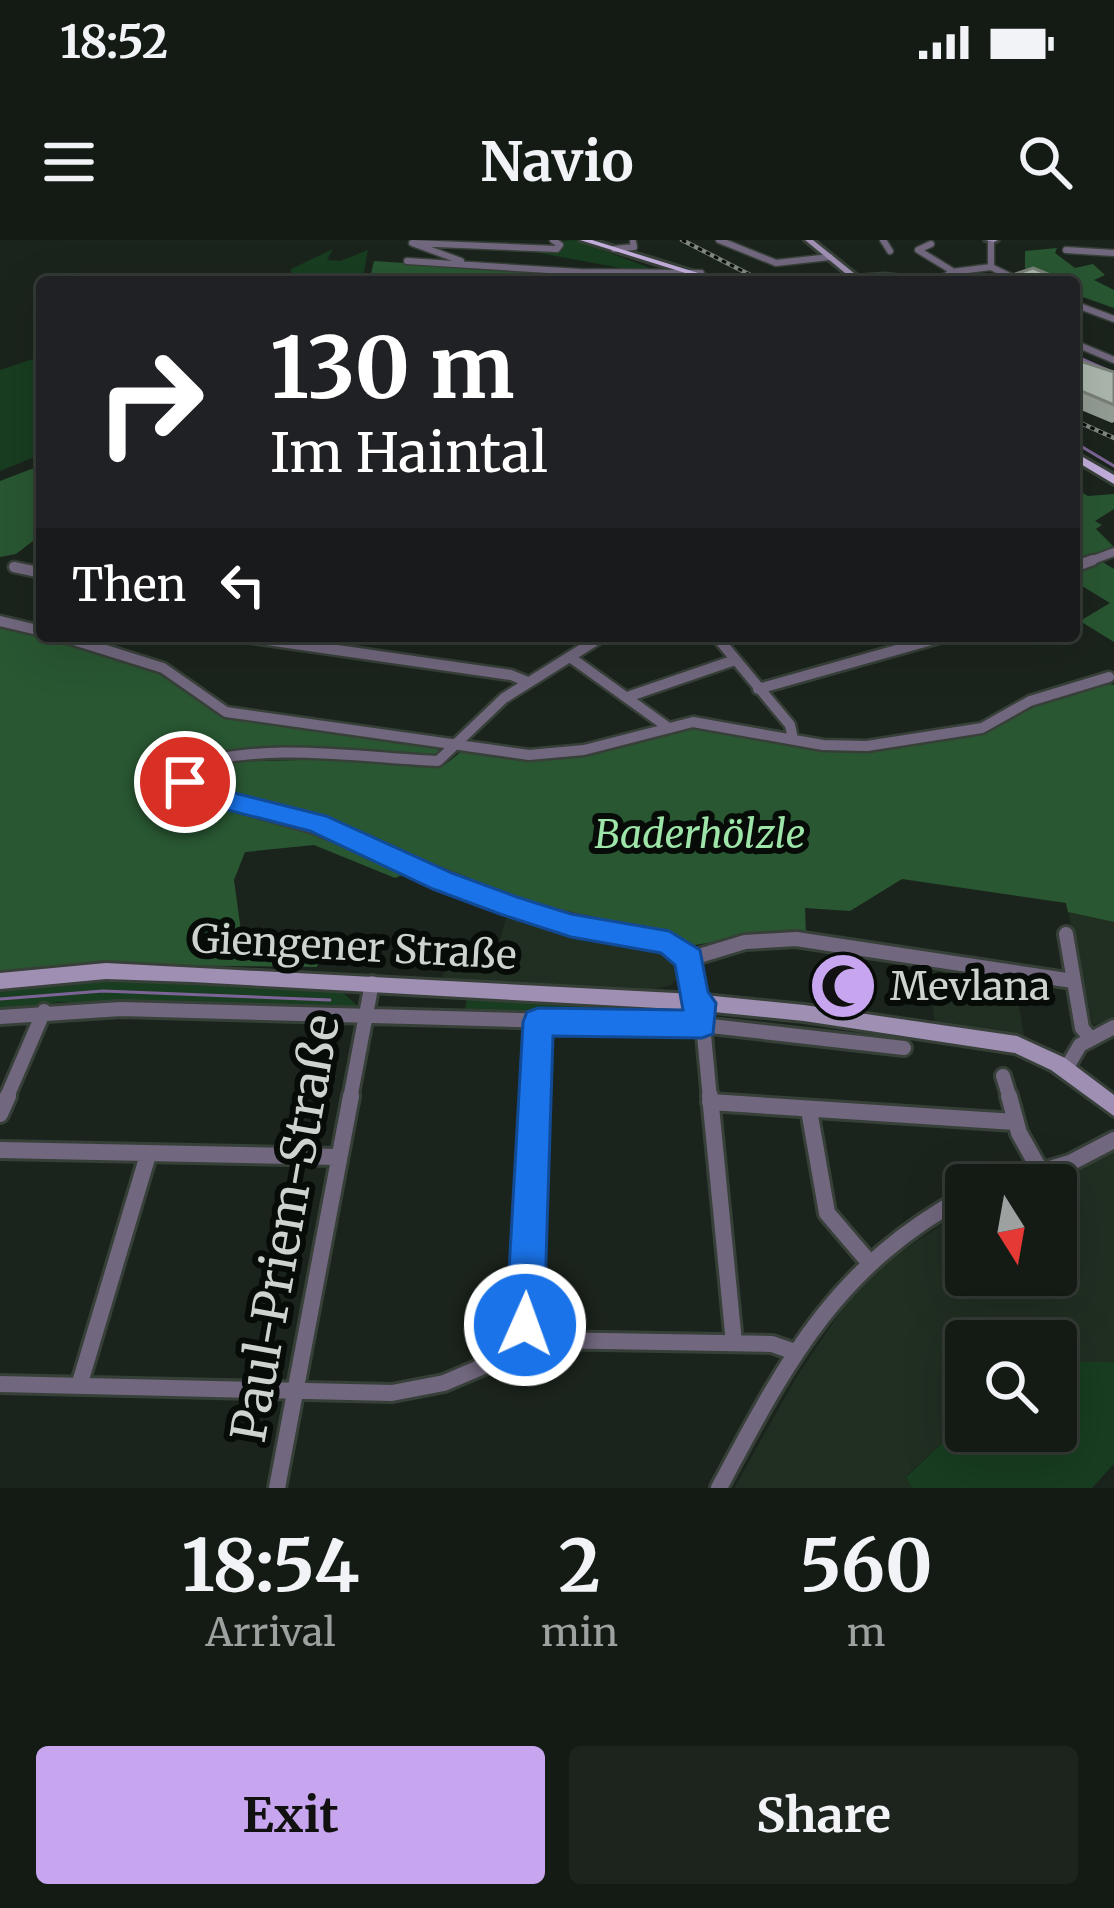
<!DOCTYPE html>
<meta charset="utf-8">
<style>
body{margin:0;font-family:Merriweather,serif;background:#1d241e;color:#f1f3f6;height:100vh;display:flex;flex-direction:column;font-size:45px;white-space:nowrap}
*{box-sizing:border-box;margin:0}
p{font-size:39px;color:#9da1a0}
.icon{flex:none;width:66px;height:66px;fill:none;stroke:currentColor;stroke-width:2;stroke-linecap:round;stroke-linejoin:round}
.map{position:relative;height:1248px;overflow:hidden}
.sheet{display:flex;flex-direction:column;background:#141b15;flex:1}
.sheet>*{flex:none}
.top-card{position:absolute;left:36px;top:36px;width:1044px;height:366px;border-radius:12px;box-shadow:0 12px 48px #0002,0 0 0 3px #333934;background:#202124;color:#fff;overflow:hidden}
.needle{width:78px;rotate:169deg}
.tools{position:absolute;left:945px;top:924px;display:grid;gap:24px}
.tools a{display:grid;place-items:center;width:132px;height:132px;border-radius:12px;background:#141b15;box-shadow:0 12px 48px #0002,0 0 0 3px #333934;font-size:60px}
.pin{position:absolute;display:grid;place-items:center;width:102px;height:102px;color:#fff;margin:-51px;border:6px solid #fff;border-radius:50%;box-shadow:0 3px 12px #0007}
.me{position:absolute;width:132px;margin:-66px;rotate:2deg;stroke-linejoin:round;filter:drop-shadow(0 0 9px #0008)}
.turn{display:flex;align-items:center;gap:42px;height:252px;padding:0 36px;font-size:54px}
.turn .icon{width:156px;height:156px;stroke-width:2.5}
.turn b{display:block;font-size:84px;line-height:102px}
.then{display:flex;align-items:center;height:114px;padding:0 36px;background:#0003;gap:24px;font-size:45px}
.eta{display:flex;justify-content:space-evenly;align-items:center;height:204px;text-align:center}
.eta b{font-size:72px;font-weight:700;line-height:84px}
.button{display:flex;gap:24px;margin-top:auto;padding:24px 36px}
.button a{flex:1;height:138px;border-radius:12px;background:#c8a6ef;color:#111;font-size:48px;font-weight:700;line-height:138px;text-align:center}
.button a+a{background:#1d241e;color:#f1f3f6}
.status{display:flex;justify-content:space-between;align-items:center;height:84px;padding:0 60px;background:#141b15;direction:ltr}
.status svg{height:33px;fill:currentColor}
header{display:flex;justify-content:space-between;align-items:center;height:156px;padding:0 36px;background:#141b15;font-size:54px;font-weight:700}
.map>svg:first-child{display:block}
.built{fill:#212e22}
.green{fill:#183d20}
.forest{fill:#295732}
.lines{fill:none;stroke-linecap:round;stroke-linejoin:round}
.stream{stroke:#7c6496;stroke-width:3}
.street-far4-casing{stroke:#374038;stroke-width:9}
.street-far3-casing{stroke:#374038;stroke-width:12}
.street-far2-casing{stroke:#374038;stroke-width:15}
.street-far1-casing{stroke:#374038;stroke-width:20}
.street-casing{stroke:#374038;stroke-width:22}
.secondary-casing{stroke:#374038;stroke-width:6}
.primary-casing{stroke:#374038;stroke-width:6}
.street-far4{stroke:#71677e;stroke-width:6}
.street-far3{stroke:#71677e;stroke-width:8}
.street-far2{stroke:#71677e;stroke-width:10}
.street-far1{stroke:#71677e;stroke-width:14}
.street{stroke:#71677e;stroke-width:16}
.secondary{fill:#9f8fb3;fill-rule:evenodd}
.primary{fill:#c3aedc;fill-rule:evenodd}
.rail-casing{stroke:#808781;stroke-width:4.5}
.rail{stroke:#080c08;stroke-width:3;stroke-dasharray:4.5;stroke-linecap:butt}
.wall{fill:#939d94}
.building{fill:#abb7ac;stroke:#788078;stroke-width:3}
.route{fill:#1a73e8;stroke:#114b97;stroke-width:3}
.labels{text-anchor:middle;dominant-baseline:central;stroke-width:12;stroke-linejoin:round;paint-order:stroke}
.park-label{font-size:39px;font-style:italic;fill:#9de5a8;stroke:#080c08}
.street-label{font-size:39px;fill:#cdd3ce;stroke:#080c08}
.poi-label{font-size:39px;fill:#cdd3ce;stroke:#080c08;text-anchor:start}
.near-street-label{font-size:48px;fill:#cdd3ce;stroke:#080c08}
</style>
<div class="status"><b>18:52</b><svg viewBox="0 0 49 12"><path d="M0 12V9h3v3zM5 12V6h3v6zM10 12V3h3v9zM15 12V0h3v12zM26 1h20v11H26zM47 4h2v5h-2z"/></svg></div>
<header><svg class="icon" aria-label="menu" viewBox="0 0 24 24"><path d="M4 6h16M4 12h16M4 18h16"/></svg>Navio<svg class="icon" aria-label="search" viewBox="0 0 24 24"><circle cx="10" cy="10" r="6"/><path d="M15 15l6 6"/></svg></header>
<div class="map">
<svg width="1114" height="1248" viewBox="0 0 1114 1248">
<rect width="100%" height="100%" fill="#1b241c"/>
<path class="built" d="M 508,670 L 583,694 L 661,707 L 678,722 L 680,735 L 671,745 L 646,751 L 443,738 L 448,702 L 499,704 Z
M 1068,672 L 1114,682 L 1114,778 L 1093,785 Z
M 928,722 L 1014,736 L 1025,801 L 935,785 Z
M 1114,913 L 1114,1122 L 1056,1122 L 1056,1101 L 966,1101 L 966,1130 L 952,1194 L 906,1236 L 912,1248 L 734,1248 L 797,1136 L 853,1053 L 891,1018 L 966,969 L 966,1035 L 1056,1035 L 1056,945 L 1033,945 Z"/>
<path class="green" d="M 575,0 L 653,29 L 626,29 L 534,12 L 558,10 L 562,1 Z
M 333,9 L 327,20 L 340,21 L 368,10 L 362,42 L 291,42 L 291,29 Z
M 42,116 L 42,214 L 0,231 L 0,130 Z
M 101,738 L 341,751 L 357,765 L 350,771 L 59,762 L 0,771 L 0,747 Z
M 467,758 L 688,772 L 692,780 L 685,775 L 471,770 L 464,775 Z
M 1056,1122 L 1114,1122 L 1114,1224 L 1092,1248 L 912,1248 L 906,1237 L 952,1194 L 966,1130 L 966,1191 L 1056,1191 Z"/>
<path class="forest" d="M 1057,8 L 1055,13 L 1075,28 L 1093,24 L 1105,35 L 1094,40 L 1114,50 L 1114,68 L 1074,54 L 1074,42 L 1048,42 L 1025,28 L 1025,11 Z
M 374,21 L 618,37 L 623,42 L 369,42 Z
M 42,225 L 42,294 L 16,314 L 0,317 L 0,241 Z
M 1074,248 L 1088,256 L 1114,254 L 1114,269 L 1095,281 L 1102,285 L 1096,289 L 1114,307 L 1074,323 Z
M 1101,321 L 1114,329 L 1114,402 L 1080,381 L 1110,363 L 1074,341 L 1074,333 Z
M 0,385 C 49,398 123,408 166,433 C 189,447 204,467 229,477 L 436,506 L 440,514 L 431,518 C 404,517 131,484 181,557 C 261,571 334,597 407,633 L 395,638 L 314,605 L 245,612 L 234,640 L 244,713 L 283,704 L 287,719 L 307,714 L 318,721 L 317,727 L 140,725 L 0,736 Z
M 1103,443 L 1114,445 L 1114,682 L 1068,672 L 1066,663 L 902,639 L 850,671 L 805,668 L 806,695 L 750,696 L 689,706 L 552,675 L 438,634 L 323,579 L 210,550 L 204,539 L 224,522 L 339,519 L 430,526 L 446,524 L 463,510 L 526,518 L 684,485 L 821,508 L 963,495 L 1019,469 Z"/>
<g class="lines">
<path class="stream" d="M 1075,116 L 1114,133
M 1074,202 L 1114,226
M 0,759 L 103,751 L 330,760"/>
<g class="street-far4-casing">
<path id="street-far4" d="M 719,0 L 776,23 L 830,17
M 883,0 L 890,11
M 931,4 L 918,10 L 954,32
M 614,9 L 634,7 L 633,2
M 1066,10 L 1114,13
M 407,21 L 580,32 L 701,33
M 461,21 L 412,3 L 557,9 L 560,5 L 553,0
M 991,27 L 1022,42
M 939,40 L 952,32 L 991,27 L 991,0
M 801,42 L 884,36 L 945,42
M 1074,64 L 1114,79
M 1074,103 L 1114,120"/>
</g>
<g class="street-far3-casing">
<path id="street-far3" d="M 1085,323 L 1114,312"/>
</g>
<g class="street-far2-casing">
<path id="street-far2" d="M 14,327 L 42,333
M 1074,327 L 1093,320
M 0,381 L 42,391
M 61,396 L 163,428 L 226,472 L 529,515 L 584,510 L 693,482 L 823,505 L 867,506 L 982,488 L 1030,461 L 1109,437
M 239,396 L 511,435 L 528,442
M 716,396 L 790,485 L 793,499
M 570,417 L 666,486
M 758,449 L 946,396
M 630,456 L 732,421
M 218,557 L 185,545 L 193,526 C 260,501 366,518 438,521 L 504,458 L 603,396"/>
</g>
<g class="street-far1-casing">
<path id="street-far1" d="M 204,554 L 316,586 L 527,672 L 669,703 L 688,721 L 694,762
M 1066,694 L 1082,788 L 1090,798
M 689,719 L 745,702 L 796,699 L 1073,741
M 701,763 L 710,859
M 0,777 L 121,769 L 702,785 L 904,808
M 1066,829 L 1080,805 L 1114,787
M 1003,836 L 1010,859
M 6,859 L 44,771
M 350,859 L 372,743
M 535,859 L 538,782"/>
</g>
<g class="street-casing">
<path id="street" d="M 710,856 L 734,1103
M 1009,856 L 1019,893 L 1041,932
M 710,862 L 1015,882
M 809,870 L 827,973 L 868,1021
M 0,874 L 8,856
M 0,910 L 337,917
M 996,945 L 1070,923 L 1114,900
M 528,1105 L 535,856
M 0,1144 L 392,1153 L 444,1143 L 545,1100 L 772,1104 L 792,1111
M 79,1146 L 148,915
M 277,1248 L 351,856
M 719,1248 C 787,1121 835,1027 966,956"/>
</g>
<g class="secondary-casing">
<path id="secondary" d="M 805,0 L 813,0 L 865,42 L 856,42 Z
M 985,0 L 998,0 L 994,2 Z
M 106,723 L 694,754 L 804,765 L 1017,796 L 1065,818 L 1114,855 L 1114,876 L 1051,830 L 1015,813 L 804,781 L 694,770 L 192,742 L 106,739 L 0,749 L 0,733 Z"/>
</g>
<g class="primary-casing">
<path id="primary" d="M 580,0 L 592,0 L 727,42 L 714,42 Z
M 1074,212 L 1114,235 L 1114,244 L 1074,220 Z"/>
</g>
<use href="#street-far4" class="street-far4"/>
<use href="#street-far3" class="street-far3"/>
<use href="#street-far2" class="street-far2"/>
<use href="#street-far1" class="street-far1"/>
<use href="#street" class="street"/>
<use href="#secondary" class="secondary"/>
<use href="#primary" class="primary"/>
<g class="rail-casing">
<path id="rail" d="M 682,0 L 764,42
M 1074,180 L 1114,198"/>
</g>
<use href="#rail" class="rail"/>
</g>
<path class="wall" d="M 1018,33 L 1062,42 L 1015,42 Z
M 1074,119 L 1114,132 L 1114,182 L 1112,183 L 1074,167 Z"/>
<path class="building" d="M 1033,28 L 1063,40 L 1054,42 L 1042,42 L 1018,33 Z
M 1074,119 L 1114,132 L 1114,165 L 1074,148 Z"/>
<path class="route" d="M 185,533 L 203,545 L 326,576 L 452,633 L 517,657 L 571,674 L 669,691 L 700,710 L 708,752 L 716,763 L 713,794 L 702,798 L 553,796 L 544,1085 L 539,1099 L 525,1105 L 511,1099 L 506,1085 L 523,782 L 527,772 L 538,768 L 683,770 L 675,725 L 661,713 L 571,697 L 500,674 L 433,649 L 310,591 L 185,559 L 172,542 Z"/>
<defs>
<g id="mosque-disc" transform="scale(3.45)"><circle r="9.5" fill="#c8a6ef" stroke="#080c08"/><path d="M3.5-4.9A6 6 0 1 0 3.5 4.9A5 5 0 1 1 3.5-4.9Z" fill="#111"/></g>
</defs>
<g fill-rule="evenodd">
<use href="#mosque-disc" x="843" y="746"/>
</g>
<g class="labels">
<g class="park-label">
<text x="700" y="594">Baderhölzle</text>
</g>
<g class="street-label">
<text transform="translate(354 707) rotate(3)">Giengener Straße</text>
</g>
<g class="poi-label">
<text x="890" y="746">Mevlana</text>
</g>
<g class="near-street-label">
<text transform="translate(285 988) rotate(-80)">Paul-Priem-Straße</text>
</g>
</g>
</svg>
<div class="tools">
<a><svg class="needle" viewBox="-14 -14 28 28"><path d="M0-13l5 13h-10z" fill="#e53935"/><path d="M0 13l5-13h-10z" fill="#9da1a0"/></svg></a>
<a><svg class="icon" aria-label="search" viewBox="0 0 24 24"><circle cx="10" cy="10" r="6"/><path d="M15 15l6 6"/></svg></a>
</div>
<div class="pin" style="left:185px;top:542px;background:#d93025"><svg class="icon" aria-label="arrive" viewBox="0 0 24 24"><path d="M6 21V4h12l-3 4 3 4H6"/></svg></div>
<svg class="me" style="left:525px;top:1085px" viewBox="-20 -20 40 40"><circle r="17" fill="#1a73e8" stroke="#fff" stroke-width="3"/><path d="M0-11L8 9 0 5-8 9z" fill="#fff"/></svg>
<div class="top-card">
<div class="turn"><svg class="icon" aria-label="right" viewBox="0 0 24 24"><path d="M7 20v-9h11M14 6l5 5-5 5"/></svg><div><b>130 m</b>Im Haintal</div></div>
<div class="then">Then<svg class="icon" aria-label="left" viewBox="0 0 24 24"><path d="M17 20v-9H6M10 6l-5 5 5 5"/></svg></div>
</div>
</div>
<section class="sheet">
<div class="eta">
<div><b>18:54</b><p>Arrival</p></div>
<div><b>2</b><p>min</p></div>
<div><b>560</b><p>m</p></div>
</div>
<div class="button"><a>Exit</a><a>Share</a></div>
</section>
